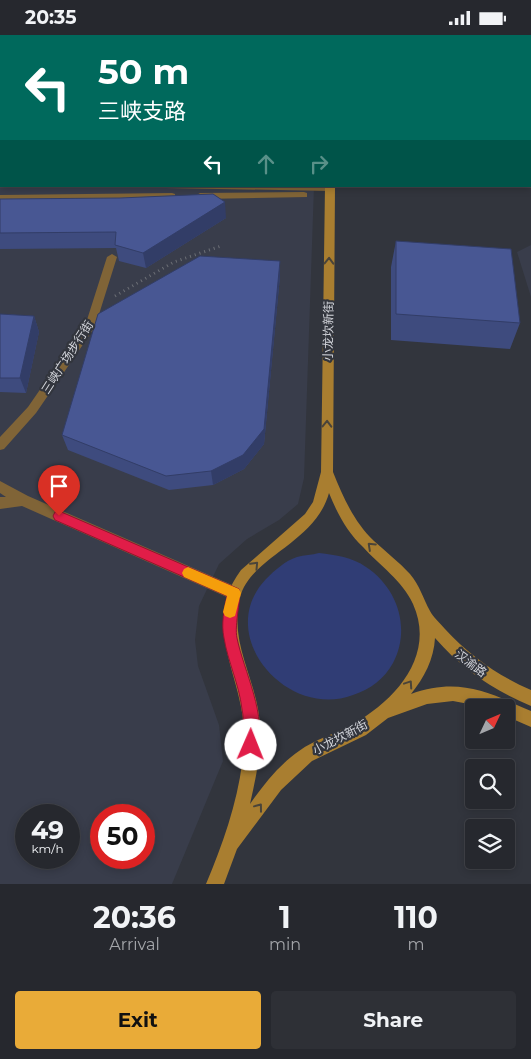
<!DOCTYPE html>
<meta charset="utf-8">
<style>
body{margin:0;font-family:Montserrat,"Noto Sans SC",sans-serif;background:#2e3036;color:#f1f3f6;height:100vh;display:flex;flex-direction:column;font-size:19px;white-space:nowrap}
*{box-sizing:border-box;margin:0}
p{font-size:16px;color:#a4a6aa}
.icon{flex:none;width:28px;height:28px;fill:none;stroke:currentColor;stroke-width:2;stroke-linecap:round;stroke-linejoin:round}
.map{position:relative;height:849px;overflow:hidden}
.side{display:flex;flex-direction:column;background:#26282e;flex:1}
.side>*{flex:none}
.guide{position:absolute;left:0px;top:0px;width:531px;height:152px;box-shadow:0 2px 8px #0003,0 0 0 1px #42444a;background:#00695c;color:#fff;overflow:hidden}
.needle{width:32px;rotate:46deg}
.tools{position:absolute;left:465px;top:664px;display:grid;gap:10px}
.tools a{display:grid;place-items:center;width:50px;height:50px;border-radius:5px;background:#26282e;box-shadow:0 2px 8px #0003,0 0 0 1px #42444a;font-size:25px}
.speed{position:absolute;left:15px;top:769px;display:flex;gap:10px;font-size:25px;font-weight:700;text-align:center}
.speed>*{display:grid;place-content:center;width:65px;height:65px;border-radius:50%;background:#26282e;box-shadow:0 2px 8px #0003,0 0 0 1px #42444a;line-height:1}
.speed small{font-size:12px;font-weight:400}
.speed .limit{border:8px solid #d22;background:#fff;color:#111}
.pin{position:absolute;display:grid;place-items:center;width:42px;height:42px;color:#fff;margin:-51px -21px;border-radius:50% 50% 50% 0;rotate:-45deg;box-shadow:0 0 5px #0007}
.pin .icon{rotate:45deg}
.me{position:absolute;width:55px;margin:-28px;rotate:1deg;stroke-linejoin:round;filter:drop-shadow(0 0 4px #0008)}
.turn{display:flex;align-items:center;gap:18px;height:105px;padding:0 15px;font-size:22px}
.turn .icon{width:65px;height:65px;stroke-width:2.5}
.turn b{display:block;font-size:35px;line-height:42px}
.lanes{display:flex;align-items:center;height:48px;padding:0 15px;background:#0003;justify-content:center;gap:25px;direction:ltr}
.lanes .off{opacity:.35}
.eta{display:flex;justify-content:space-evenly;align-items:center;height:85px;text-align:center}
.eta b{font-size:30px;font-weight:700;line-height:35px}
.action{display:flex;gap:10px;margin-top:auto;padding:10px 15px}
.action a{flex:1;height:58px;border-radius:5px;background:#e9ab38;color:#111;font-size:20px;font-weight:700;line-height:58px;text-align:center}
.action a+a{background:#2e3036;color:#f1f3f6}
.status{display:flex;justify-content:space-between;align-items:center;height:35px;padding:0 25px;background:#26282e;direction:ltr}
.status svg{height:14px;fill:currentColor}
.map>svg:first-child{display:block}
.built{fill:#393d4b;fill-rule:evenodd}
.green{fill:#303d75}
.lines{fill:none;stroke-linecap:round;stroke-linejoin:round}
.secondary-tunnel{stroke:#4a4d55;stroke-width:9;stroke-dasharray:9 4.5;stroke-linecap:butt}
.path{stroke:#6c6f76;stroke-width:3;stroke-dasharray:1 4;stroke-linecap:butt}
.lane{fill:#806437;fill-rule:evenodd}
.street{fill:#806437;fill-rule:evenodd}
.secondary{fill:#a97e30;fill-rule:evenodd}
.wall{fill:#3e4b7e}
.shaded-wall{fill:#323d67}
.building{fill:#485793;stroke:#323d67}
.oneway{stroke:#4a443a}
.route{fill:#e11d48;stroke:#92132f}
.slow{fill:#f59e0b}
.labels{text-anchor:middle;dominant-baseline:central;stroke-width:4.5;stroke-linejoin:round;paint-order:stroke}
.street-label{font-size:12px;fill:#d4d6dc;stroke:#32353d}
</style>
<div class="status"><b>20:35</b><svg viewBox="0 0 49 12"><path d="M0 12V9h3v3zM5 12V6h3v6zM10 12V3h3v9zM15 12V0h3v12zM26 1h20v11H26zM47 4h2v5h-2z"/></svg></div>
<div class="map">
<svg width="531" height="849" viewBox="0 0 531 849">
<rect width="100%" height="100%" fill="#32353d"/>
<path class="built" d="M 0,0 L 346,0 L 1,1 L 1,151 L 314,151 L 304,443 L 298,469 L 279,485 L 247,504 L 219,529 L 199,571 L 195,605 L 198,631 L 219,690 L 223,726 L 172,849 L 0,849 ZM 26,780 L 69,780 L 69,822 L 26,822 ZM 101,780 L 144,780 L 144,822 L 101,822 Z
M 531,210 L 531,262 L 517,217 Z"/>
<path class="green" d="M 319,518 C 336,520 352,522 366,532 C 398,553 411,594 393,628 C 384,644 371,654 353,660 C 287,685 213,600 266,544 C 275,535 285,526 297,522 C 304,520 312,520 319,518 Z"/>
<g class="lines">
<path class="secondary-tunnel" d="M 344,1 L 346,1"/>
<path class="path" d="M 115,261 L 174,227 L 221,211"/>
<path class="lane" d="M 32,0 L 45,0 L 46,1 L 33,1 Z
M 162,151 L 308,151 L 330,152 L 334,154 L 330,156 L 166,153 Z"/>
<path class="street" d="M 380,0 L 389,0 L 390,1 L 381,1 Z
M 483,0 L 496,0 L 497,1 L 484,1 Z
M 530,5 L 531,5 L 531,9 L 530,9 Z
M 530,62 L 531,63 L 531,69 L 530,68 Z
M 304,157 L 307,158 L 307,162 L 200,164 L 195,161 L 200,158 Z
M 172,158 L 175,159 L 175,163 L 0,166 L 0,160 Z
M 112,219 L 117,222 L 95,292 L 36,378 L 4,414 L 0,415 L 0,402 L 28,372 L 86,288 L 107,222 Z
M 0,446 L 28,461 L 239,553 L 241,558 L 239,563 L 234,565 L 229,563 L 22,471 L 0,474 L 0,462 L 6,462 L 0,458 Z"/>
<path class="secondary" d="M 325,151 L 335,151 L 333,437 C 343,462 354,487 374,506 C 386,517 399,527 410,539 C 420,551 423,563 430,576 C 433,582 440,588 445,594 C 469,620 498,641 531,655 L 531,671 C 493,655 462,634 435,603 C 434,624 424,643 411,659 C 459,642 488,657 531,676 L 531,692 L 506,681 L 506,672 L 485,672 L 453,666 L 427,669 L 388,683 L 366,700 L 312,726 L 281,755 L 237,814 L 224,849 L 206,849 C 225,804 242,755 244,706 C 247,644 198,593 241,535 L 305,479 L 313,467 L 321,437 ZM 329,458 C 337,478 347,497 363,512 C 380,531 402,545 413,569 C 436,620 396,665 353,689 C 336,699 315,704 299,716 C 279,730 264,749 250,769 C 257,738 264,706 258,674 C 251,636 230,604 240,563 C 249,522 315,509 329,458 Z"/>
</g>
<path class="wall" d="M 68,0 L 267,0 L 269,1 L 75,1 Z
M 0,21 L 1,21 L 1,142 L 0,142 Z
M 0,164 L 226,183 L 146,233 L 119,226 L 116,213 L 0,214 Z
M 396,206 L 520,288 L 510,314 L 391,305 L 391,232 Z
M 280,241 L 264,409 L 244,434 L 213,450 L 169,455 L 68,415 L 62,400 Z
M 0,279 L 34,281 L 39,297 L 26,358 L 0,357 Z"/>
<path class="shaded-wall" d="M 225,167 L 226,183 L 146,233 L 143,218 Z
M 280,226 L 280,241 L 264,409 L 244,434 L 213,450 L 211,436 Z
M 34,281 L 39,297 L 26,358 L 20,343 Z"/>
<path class="building" d="M 195,0 L 267,0 L 269,1 L 194,1 Z
M 0,21 L 1,21 L 1,126 L 0,126 Z
M 213,159 L 225,167 L 143,218 L 115,210 L 116,197 L 0,198 L 0,164 L 120,163 Z
M 396,206 L 511,214 L 520,288 L 396,279 Z
M 200,221 L 280,226 L 264,394 L 243,420 L 211,436 L 166,441 L 62,400 L 98,279 Z
M 0,279 L 34,281 L 20,343 L 0,343 Z"/>
<defs><path id="oneway-chevron" d="M-2-3.5L2.5 0L-2 3.5" fill="none" stroke-width="1.6" stroke-linecap="round" stroke-linejoin="round" transform="scale(1.25)"/></defs>
<g class="oneway">
<use href="#oneway-chevron" transform="translate(329 226) rotate(-89)"/>
<use href="#oneway-chevron" transform="translate(327 389) rotate(-89)"/>
<use href="#oneway-chevron" transform="translate(371 511) rotate(-137)"/>
<use href="#oneway-chevron" transform="translate(255 530) rotate(-47)"/>
<use href="#oneway-chevron" transform="translate(409 649) rotate(-56)"/>
<use href="#oneway-chevron" transform="translate(259 772) rotate(-53)"/>
</g>
<path class="route" d="M 59,476 L 239,554 C 242,561 234,590 237,603 C 243,634 269,684 256,715 L 251,718 L 246,715 C 241,703 245,687 242,674 C 239,649 228,627 224,603 C 221,589 224,574 227,561 L 55,485 L 53,481 L 55,477 Z"/>
<path class="slow" d="M 188,532 L 239,554 L 241,558 L 235,581 L 230,583 L 225,581 L 223,577 L 227,561 L 184,542 L 182,538 L 184,534 Z"/>
<g class="labels">
<g class="street-label">
<text transform="translate(328 296) rotate(-89)">小龙坎新街</text>
<text transform="translate(67 322) rotate(-57)">三峡广场步行街</text>
<text transform="translate(471 628) rotate(37)">汉渝路</text>
<text transform="translate(340 702) rotate(-28)">小龙坎新街</text>
</g>
</g>
</svg>
<div class="tools">
<a><svg class="needle" viewBox="-14 -14 28 28"><path d="M0-13l5 13h-10z" fill="#e53935"/><path d="M0 13l5-13h-10z" fill="#a4a6aa"/></svg></a>
<a><svg class="icon" aria-label="search" viewBox="0 0 24 24"><circle cx="10" cy="10" r="6"/><path d="M15 15l6 6"/></svg></a>
<a><svg class="icon" aria-label="layers" viewBox="0 0 24 24"><path d="M12 4l9 5-9 5-9-5zM3 14l9 5 9-5"/></svg></a>
</div>
<div class="speed"><div>49<small>km/h</small></div><div class="limit">50</div></div>
<div class="pin" style="left:59px;top:481px;background:#d93025"><svg class="icon" aria-label="arrive" viewBox="0 0 24 24"><path d="M6 21V4h12l-3 4 3 4H6"/></svg></div>
<svg class="me" style="left:251px;top:710px" viewBox="-20 -20 40 40"><circle r="19" fill="#fff"/><path d="M0-13L10 11 0 6-10 11z" fill="#e11d48"/></svg>
<div class="guide">
<div class="turn"><svg class="icon" aria-label="left" viewBox="0 0 24 24"><path d="M17 20v-9H6M10 6l-5 5 5 5"/></svg><div><b>50 m</b>三峡支路</div></div>
<div class="lanes"><svg class="icon" aria-label="left" viewBox="0 0 24 24"><path d="M17 20v-9H6M10 6l-5 5 5 5"/></svg><svg class="icon off" aria-label="ahead" viewBox="0 0 24 24"><path d="M12 20V5M6 11l6-6 6 6"/></svg><svg class="icon off" aria-label="right" viewBox="0 0 24 24"><path d="M7 20v-9h11M14 6l5 5-5 5"/></svg></div>
</div>
</div>
<section class="side">
<div class="eta">
<div><b>20:36</b><p>Arrival</p></div>
<div><b>1</b><p>min</p></div>
<div><b>110</b><p>m</p></div>
</div>
<div class="action"><a>Exit</a><a>Share</a></div>
</section>
